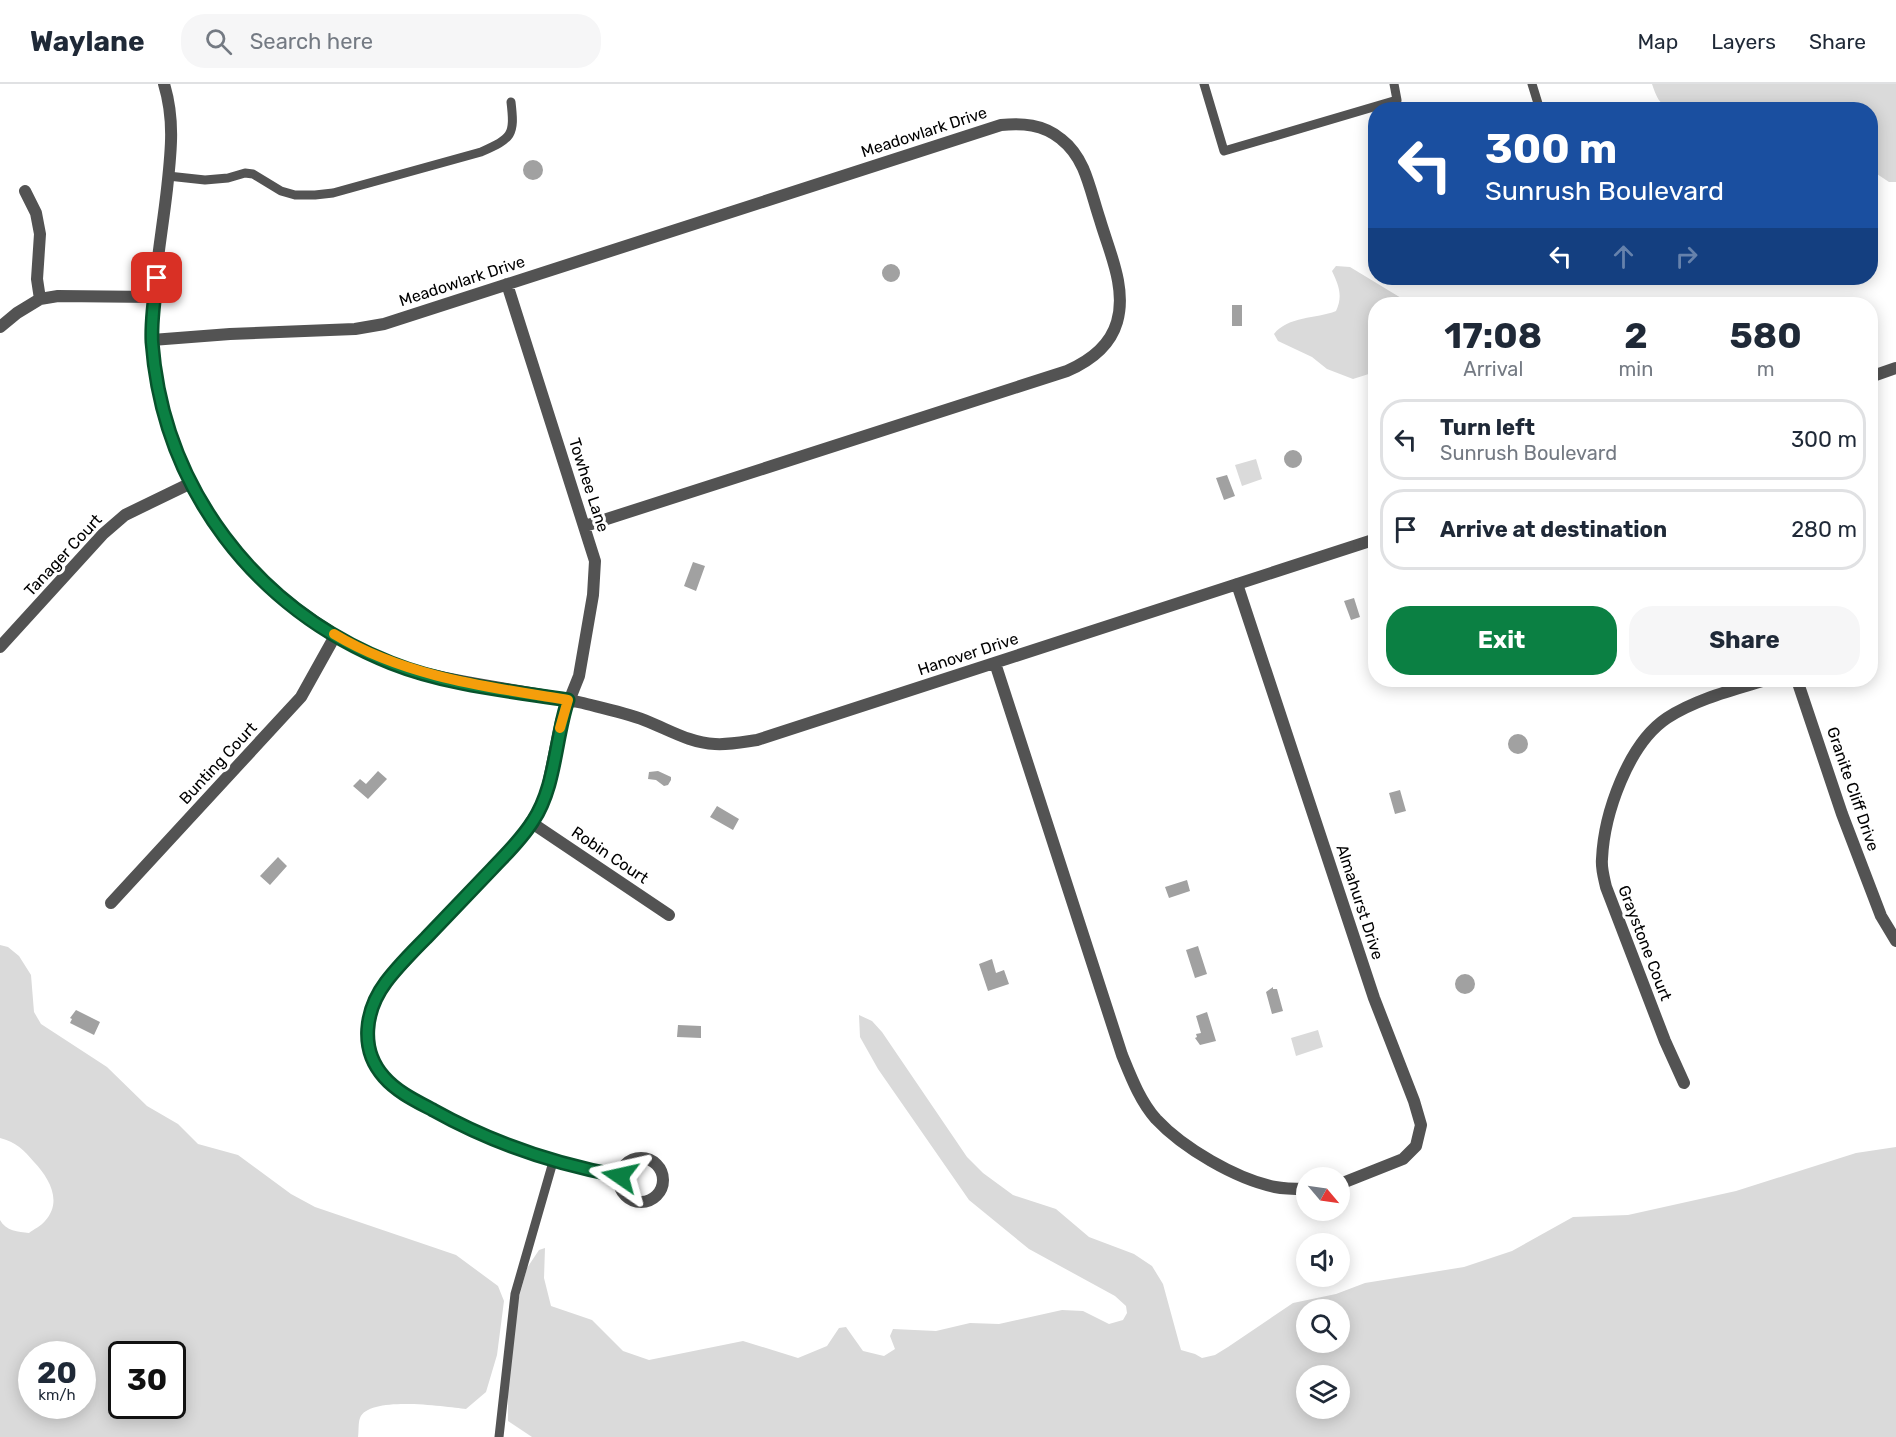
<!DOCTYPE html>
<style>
body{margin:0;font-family:Rubik,sans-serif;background:#f6f6f7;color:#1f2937;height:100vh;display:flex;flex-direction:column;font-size:22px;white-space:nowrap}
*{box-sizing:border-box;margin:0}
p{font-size:20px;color:#747a83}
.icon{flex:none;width:33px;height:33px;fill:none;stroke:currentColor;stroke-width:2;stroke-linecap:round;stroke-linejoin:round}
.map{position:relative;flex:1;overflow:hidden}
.side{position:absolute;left:1368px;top:213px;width:510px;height:390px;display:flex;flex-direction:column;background:#fff;border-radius:24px;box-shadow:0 3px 15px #0003}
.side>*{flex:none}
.banner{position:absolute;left:1368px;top:18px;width:510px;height:183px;border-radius:24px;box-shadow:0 3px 15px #0003;background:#1a4fa0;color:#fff;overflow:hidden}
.needle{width:39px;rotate:119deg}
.buttons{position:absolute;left:1296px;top:1083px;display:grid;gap:12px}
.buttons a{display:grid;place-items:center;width:54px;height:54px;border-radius:50%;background:#fff;box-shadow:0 3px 15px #0003;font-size:30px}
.speed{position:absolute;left:18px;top:1257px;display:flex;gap:12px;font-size:30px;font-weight:700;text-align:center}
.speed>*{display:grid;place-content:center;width:78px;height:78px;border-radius:50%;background:#fff;box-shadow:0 3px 15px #0003;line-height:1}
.speed small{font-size:15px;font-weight:400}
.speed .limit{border:3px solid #111;border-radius:9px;background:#fff;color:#111}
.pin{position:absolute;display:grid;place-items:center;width:51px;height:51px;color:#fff;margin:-26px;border-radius:12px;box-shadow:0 3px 9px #0006}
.me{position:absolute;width:66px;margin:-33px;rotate:281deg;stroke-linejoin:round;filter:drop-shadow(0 0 4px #0008)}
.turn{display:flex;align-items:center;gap:21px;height:126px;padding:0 18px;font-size:27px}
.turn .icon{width:78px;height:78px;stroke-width:2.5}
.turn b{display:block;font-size:42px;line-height:51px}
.lanes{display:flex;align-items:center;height:57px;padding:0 18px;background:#0003;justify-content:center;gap:30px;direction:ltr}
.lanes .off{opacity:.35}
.eta{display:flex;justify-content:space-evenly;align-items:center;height:102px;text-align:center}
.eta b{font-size:36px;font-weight:700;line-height:42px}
.button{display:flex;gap:12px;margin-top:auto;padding:12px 18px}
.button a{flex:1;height:69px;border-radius:24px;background:#0b8043;color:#fff;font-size:24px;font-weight:700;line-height:69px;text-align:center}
.button a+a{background:#f6f6f7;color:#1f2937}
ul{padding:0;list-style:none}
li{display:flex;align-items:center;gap:18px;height:81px;margin:0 12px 9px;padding:0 6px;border:3px solid #e0e1e3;border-radius:24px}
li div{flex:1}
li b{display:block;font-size:22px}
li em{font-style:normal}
header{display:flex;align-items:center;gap:36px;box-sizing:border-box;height:84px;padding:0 30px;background:#fff;border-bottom:2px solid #e0e1e3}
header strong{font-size:28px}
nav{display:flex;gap:33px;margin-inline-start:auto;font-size:21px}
.search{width:420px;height:54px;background:#f6f6f7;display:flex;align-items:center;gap:15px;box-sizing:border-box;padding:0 21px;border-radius:24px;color:#747a83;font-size:22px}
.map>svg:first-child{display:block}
.green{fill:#dadada;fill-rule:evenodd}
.water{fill:#a1a1a1}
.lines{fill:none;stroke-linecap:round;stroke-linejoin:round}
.service{stroke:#535353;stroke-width:9}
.minor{stroke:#535353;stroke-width:12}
.route-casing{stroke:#07532c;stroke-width:15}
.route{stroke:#0b8043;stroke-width:10}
.slow{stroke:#f59e0b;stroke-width:10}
.labels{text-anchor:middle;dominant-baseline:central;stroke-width:6;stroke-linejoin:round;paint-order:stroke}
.street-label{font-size:16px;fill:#000;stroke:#fff}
</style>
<header>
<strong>Waylane</strong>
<div class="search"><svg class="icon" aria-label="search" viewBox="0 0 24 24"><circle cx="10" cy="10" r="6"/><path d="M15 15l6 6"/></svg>Search here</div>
<nav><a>Map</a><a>Layers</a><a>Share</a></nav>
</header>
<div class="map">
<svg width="1896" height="1353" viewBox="0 0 1896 1353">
<rect width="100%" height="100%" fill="#fff"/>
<path class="green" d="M 1652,0 L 1896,0 L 1896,98 L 1889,98 L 1871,86 L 1870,26 L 1670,25 C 1659,20 1656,12 1652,0 Z
M 1336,182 L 1350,183 L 1411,220 L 1376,220 L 1375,288 L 1353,295 L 1327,285 L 1312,273 L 1278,257 L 1274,250 C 1288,232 1316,235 1336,227 C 1343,212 1339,202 1332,187 Z
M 1256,375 L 1262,395 L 1242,402 L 1235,381 Z
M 0,861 L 8,863 L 19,872 L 31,891 L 34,928 L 41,940 L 107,983 L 147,1022 L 178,1040 L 198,1060 L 238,1071 L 291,1110 L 315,1123 L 456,1171 L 498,1202 L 504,1217 L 497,1271 L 486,1308 L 466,1325 C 446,1323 369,1311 360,1334 C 358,1339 359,1347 358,1353 L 0,1353 L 0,1136 C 6,1147 18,1148 29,1149 C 34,1145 41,1142 45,1137 C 63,1117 49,1094 34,1078 C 24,1066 16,1058 0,1054 ZM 82,1270 L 82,1322 L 32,1322 L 32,1270 ZM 122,1270 L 172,1270 L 172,1322 L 122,1322 Z
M 859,931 L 872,937 L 882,948 L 967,1073 L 983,1089 L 1013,1111 L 1056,1125 L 1089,1153 L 1134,1170 L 1152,1182 L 1163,1200 L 1181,1266 L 1195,1270 L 1202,1274 L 1215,1271 L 1228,1263 L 1293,1219 L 1336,1210 L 1365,1199 L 1464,1183 L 1512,1167 L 1573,1133 L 1628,1131 L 1736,1107 L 1856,1069 L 1896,1063 L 1896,1353 L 532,1353 L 508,1337 L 508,1278 L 517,1221 L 527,1184 L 539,1166 L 545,1164 L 544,1194 L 551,1222 L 592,1236 L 623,1267 L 649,1276 L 743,1257 L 798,1274 L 827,1262 L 839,1244 L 846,1243 L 863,1267 L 884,1272 L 895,1265 L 890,1252 L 893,1245 L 936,1247 L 970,1239 L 999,1240 L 1062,1226 L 1083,1227 L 1109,1240 L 1123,1236 L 1127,1229 L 1126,1222 L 1115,1212 L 1029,1165 L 969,1116 L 878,985 L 860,953 ZM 1306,1226 L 1340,1226 L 1340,1258 L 1306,1258 ZM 1306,1292 L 1340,1292 L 1340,1324 L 1306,1324 Z
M 1318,946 L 1323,963 L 1296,972 L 1291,954 Z"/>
<path class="water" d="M523 86a10 10 0 1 1 20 0a10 10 0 1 1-20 0Z
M882 189a9 9 0 1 1 18 0a9 9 0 1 1-18 0Z
M 1232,221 L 1242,221 L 1242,242 L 1232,242 Z
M1284 375a9 9 0 1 1 18 0a9 9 0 1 1-18 0Z
M 1227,391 L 1235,412 L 1224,416 L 1216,394 Z
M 693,478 L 705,482 L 696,507 L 684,502 Z
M 1354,514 L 1360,533 L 1351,536 L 1344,517 Z
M1508 660a10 10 0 1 1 20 0a10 10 0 1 1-20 0Z
M 378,687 L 387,695 L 368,715 L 353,702 L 360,695 L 366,700 Z
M 658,687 L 671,693 L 671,696 L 668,701 L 664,702 L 656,696 L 648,695 L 649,688 Z
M 1400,706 L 1406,727 L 1395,730 L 1389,709 Z
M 717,722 L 739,735 L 733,746 L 710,733 Z
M 278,773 L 287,782 L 270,801 L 260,792 Z
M 1187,796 L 1190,807 L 1169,814 L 1165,803 Z
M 1198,862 L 1207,890 L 1195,894 L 1186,866 Z
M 992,875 L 996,889 L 1004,886 L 1009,900 L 988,907 L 979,880 Z
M1455 900a10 10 0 1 1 20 0a10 10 0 1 1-20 0Z
M 1273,903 L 1273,905 L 1277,905 L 1283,927 L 1272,930 L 1266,908 Z
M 76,926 L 100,938 L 94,951 L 70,939 L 72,935 L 70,934 Z
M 1207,928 L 1216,957 L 1200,961 L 1195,954 L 1197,953 L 1196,950 L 1201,949 L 1196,932 Z
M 678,941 L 701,942 L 701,954 L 677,953 Z"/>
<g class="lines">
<path class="service" d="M 1204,0 L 1224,67 L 1397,16 L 1394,0
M 1532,0 L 1540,26
M 168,92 L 205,96 L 228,94 L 245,89 L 253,90 L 281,107 L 295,111 L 315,111 L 333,109 L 481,68 C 512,54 515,52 511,18
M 499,1353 L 515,1210 L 553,1078"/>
<path class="minor" d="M 164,0 C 175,36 171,68 167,105 C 160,168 145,233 157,296 C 176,400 232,484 320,541 C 350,561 382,577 416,587 C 471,602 528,606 583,619 C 605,625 628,629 649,638 C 671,647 691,659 715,660 C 729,661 743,658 757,656 L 1376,455
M 25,107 L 36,129 L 40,150 L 37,195 L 40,215
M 507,200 L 595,477 L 593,511 L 579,592 L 561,637 L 546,710 L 539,726 L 522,752 L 385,899 C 368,926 360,956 378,985 C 389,1003 410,1013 428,1023 C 488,1057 552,1080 620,1092
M 0,243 L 17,229 L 40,215 L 58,212 L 154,213
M 152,256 L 230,250 L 355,245 L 384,240 L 1001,41 C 1022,39 1043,40 1061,55 C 1070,62 1078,73 1083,84 C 1090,100 1094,118 1100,136 C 1109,167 1127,204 1117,238 C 1110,262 1090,277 1067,287 L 585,442
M 1870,293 L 1896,284
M 1237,500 L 1374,914 L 1414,1017 L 1421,1041 L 1416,1062 L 1403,1075 L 1340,1100
M 0,563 L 103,450 L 125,431 L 191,399
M 995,579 L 1122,971 C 1131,993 1140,1017 1156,1035 C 1183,1064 1236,1095 1275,1103 C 1285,1105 1296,1105 1306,1105
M 1797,596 L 1842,730 L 1881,832 L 1896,857
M 532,739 L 669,831
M 111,819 L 301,613 L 335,552
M 1684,999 L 1665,957 L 1606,803 C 1604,794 1601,784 1602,775 C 1604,730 1628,660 1667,634 C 1696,615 1733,606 1766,596
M619 1096a22 22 0 1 1 44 0a22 22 0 1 1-44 0Z"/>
</g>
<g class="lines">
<g class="route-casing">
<path id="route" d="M 157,194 C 154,215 151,237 152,258 C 163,404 255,525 391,579 C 446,601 510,607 568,616 C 555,655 556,702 533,737 C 522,755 506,770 492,785 C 470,808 448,831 426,854 C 412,868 398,882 386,898 C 365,926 359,965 384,993 C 397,1008 416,1017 433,1026 C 492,1059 554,1080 620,1092"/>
</g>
<use href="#route" class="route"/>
<path class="slow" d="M 334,550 C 405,593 488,603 568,616 L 560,644"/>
</g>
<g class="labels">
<g class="street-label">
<text transform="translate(924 48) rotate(-18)">Meadowlark Drive</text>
<text transform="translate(462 197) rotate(-18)">Meadowlark Drive</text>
<text transform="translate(589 401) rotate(72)">Towhee Lane</text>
<text transform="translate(63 471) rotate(-47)">Tanager Court</text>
<text transform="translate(968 570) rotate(-18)">Hanover Drive</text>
<text transform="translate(218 679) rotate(-47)">Bunting Court</text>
<text transform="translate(1853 705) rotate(71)">Granite Cliff Drive</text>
<text transform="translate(610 771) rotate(34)">Robin Court</text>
<text transform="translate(1360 818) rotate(72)">Almahurst Drive</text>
<text transform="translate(1645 859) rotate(69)">Graystone Court</text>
</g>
</g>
</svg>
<div class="buttons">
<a><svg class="needle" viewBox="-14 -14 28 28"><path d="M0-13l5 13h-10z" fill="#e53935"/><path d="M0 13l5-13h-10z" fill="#747a83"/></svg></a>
<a><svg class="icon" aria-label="sound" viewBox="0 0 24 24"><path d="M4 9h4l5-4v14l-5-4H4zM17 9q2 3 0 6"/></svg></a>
<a><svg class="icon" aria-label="search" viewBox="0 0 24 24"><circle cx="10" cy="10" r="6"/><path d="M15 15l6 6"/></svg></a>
<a><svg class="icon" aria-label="layers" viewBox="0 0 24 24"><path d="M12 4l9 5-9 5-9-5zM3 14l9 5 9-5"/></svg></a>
</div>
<div class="speed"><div>20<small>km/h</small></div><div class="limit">30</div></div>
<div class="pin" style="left:157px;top:194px;background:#d93025"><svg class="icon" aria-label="arrive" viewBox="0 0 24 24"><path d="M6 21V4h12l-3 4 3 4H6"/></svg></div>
<svg class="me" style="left:620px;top:1092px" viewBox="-20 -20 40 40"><path d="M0-17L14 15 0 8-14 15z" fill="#0b8043" stroke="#fff" stroke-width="4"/></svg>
<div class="banner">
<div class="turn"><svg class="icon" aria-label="left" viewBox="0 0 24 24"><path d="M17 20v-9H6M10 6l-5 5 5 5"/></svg><div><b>300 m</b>Sunrush Boulevard</div></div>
<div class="lanes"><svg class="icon" aria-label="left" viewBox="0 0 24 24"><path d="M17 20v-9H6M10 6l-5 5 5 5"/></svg><svg class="icon off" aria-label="ahead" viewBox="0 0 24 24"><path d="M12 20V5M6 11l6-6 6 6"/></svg><svg class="icon off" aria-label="right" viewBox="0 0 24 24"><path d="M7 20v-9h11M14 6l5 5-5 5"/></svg></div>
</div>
<section class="side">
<div class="eta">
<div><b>17:08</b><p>Arrival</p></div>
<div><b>2</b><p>min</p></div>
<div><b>580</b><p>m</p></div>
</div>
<ul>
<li><svg class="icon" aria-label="left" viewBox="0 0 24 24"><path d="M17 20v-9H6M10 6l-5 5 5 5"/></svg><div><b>Turn left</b><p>Sunrush Boulevard</p></div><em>300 m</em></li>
<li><svg class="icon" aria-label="arrive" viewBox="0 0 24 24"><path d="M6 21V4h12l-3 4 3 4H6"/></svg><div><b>Arrive at destination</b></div><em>280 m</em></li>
</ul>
<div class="button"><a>Exit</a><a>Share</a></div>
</section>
</div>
